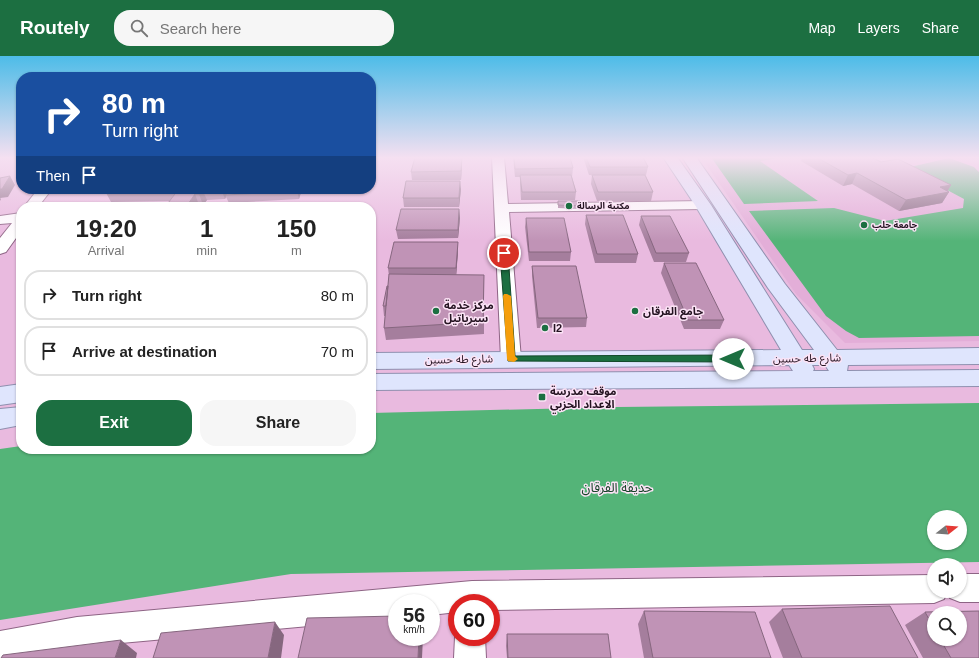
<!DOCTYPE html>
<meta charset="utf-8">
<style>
body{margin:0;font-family:Arial,"Noto Sans Arabic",sans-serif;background:#f6f6f6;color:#222;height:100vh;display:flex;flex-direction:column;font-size:15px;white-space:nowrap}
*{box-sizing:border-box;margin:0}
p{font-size:13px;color:#767676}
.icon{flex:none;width:22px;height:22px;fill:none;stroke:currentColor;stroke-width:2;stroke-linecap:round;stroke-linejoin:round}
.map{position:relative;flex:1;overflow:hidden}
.sheet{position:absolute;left:16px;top:146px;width:360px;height:252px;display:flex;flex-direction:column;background:#fff;border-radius:16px;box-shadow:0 1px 3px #0004}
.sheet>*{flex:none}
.top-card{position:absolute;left:16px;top:16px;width:360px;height:122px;border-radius:16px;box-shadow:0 1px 3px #0004;background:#1a4fa0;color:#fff;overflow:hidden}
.needle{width:26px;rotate:73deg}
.controls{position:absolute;left:927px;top:454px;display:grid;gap:8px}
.controls a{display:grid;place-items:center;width:40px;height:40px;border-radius:50%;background:#fff;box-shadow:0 1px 3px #0004;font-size:20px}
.speed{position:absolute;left:388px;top:538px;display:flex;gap:8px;font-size:20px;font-weight:700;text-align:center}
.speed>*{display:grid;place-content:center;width:52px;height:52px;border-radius:50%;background:#fff;box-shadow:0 1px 3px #0004;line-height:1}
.speed small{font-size:10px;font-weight:400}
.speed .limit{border:6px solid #d22;background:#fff;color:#111}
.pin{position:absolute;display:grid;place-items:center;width:34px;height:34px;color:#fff;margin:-17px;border:2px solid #fff;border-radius:50%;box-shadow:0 1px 4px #0007}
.me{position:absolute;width:44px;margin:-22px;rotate:270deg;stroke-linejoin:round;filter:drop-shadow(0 0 3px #0008)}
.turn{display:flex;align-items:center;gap:14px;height:84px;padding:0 20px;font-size:18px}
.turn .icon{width:52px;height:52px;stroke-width:2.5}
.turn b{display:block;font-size:28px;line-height:34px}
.then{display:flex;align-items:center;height:38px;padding:0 20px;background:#0003;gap:8px;font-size:15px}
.eta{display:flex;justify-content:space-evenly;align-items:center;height:68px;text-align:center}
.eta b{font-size:24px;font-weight:700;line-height:28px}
.primary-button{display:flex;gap:8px;margin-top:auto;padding:8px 20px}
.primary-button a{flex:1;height:46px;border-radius:16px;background:#1c6f41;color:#fff;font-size:16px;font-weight:700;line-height:46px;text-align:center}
.primary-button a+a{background:#f6f6f6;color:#222}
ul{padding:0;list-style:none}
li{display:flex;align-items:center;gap:12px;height:50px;margin:0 8px 6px;padding:0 12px;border:2px solid #e0e0e0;border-radius:16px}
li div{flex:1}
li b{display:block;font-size:15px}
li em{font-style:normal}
header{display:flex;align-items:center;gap:24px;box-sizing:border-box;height:56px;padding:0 20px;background:#1c6f41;color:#fff}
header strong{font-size:19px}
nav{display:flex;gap:22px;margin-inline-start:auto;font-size:14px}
.search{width:280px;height:36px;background:#f6f6f6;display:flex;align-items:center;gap:10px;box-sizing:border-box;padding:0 14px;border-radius:16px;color:#767676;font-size:15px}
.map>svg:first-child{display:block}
.built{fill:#e3aed8}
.green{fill:#54b478;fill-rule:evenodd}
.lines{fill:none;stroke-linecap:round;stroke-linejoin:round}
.minor-casing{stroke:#8e6485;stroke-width:2}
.primary-casing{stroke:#8f90af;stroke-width:2}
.minor{fill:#fff;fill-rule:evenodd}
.primary{fill:#dfe5fd;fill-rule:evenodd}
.wall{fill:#a57e9d;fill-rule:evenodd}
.shaded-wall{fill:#86677f}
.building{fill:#c093b6;stroke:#86677f}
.route{fill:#1c6f41;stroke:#12482a}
.slow{fill:#f59e0b}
.poi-dot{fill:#1c6f41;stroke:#fce3f6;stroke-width:1.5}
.labels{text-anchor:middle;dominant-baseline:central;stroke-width:3;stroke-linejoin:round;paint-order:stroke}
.far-poi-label{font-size:9px;font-weight:bold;fill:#241321;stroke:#fce3f6;text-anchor:start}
.poi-label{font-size:11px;font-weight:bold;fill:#241321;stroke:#fce3f6;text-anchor:start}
.street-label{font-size:11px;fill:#241321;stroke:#fce3f6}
.near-park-label{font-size:13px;fill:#184329;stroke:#fce3f6}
</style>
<header>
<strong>Routely</strong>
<div class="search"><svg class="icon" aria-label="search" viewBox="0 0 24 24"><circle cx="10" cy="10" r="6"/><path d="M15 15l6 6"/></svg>Search here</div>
<nav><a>Map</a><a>Layers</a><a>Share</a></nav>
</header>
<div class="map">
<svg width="979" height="602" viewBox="0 0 979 602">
<rect width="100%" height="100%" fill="#e9badf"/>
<path class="built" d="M 701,101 L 979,101 L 979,285 L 845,287 L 796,238 Z"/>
<path class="green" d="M 711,101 L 775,101 L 778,102 L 760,105 L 818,145 L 744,148 Z
M 949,102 L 974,111 L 979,116 L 979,280 L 859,282 L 846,275 L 826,260 L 749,155 L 834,152 L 885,165 L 963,152 L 964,143 L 906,112 Z
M 979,347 L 979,506 L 291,518 L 0,564 L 0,393 L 21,390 L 21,393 L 371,393 L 371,357 L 617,351 ZM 934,461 L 960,461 L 960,487 L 934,487 Z"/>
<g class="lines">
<g class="minor-casing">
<path id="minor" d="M 492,101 L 504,101 L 508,148 L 703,145 L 708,146 L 710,149 L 708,152 L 703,153 L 509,156 L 521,303 L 518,308 L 511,310 L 504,308 L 501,303 Z
M 38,133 L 52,133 L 38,151 L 24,151 Z
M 21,157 L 21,175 L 6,196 L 0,198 L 0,182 L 12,167 L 0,168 L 0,160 Z
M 960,518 L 979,518 L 979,546 L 960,546 L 950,542 L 947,536 L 944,543 L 934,547 L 491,554 L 491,547 L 457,547 L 457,556 L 431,559 L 431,547 L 397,547 L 397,562 L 77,591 L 23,602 L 0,602 L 0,575 L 77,561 L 472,525 L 934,519 L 934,535 L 960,535 Z
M 457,575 L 457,581 L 485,581 L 486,602 L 454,602 L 455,581 Z"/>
</g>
<g class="primary-casing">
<path id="primary" d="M 663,101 L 677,101 L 711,149 L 802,294 L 814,294 L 768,232 L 682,101 L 696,101 L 785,228 L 837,294 L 979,292 L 979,308 L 848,309 L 847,315 L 979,314 L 979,330 L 371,334 L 371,318 L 793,315 L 789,309 L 371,313 L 371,297 L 781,294 L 695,149 ZM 812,309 L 825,309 L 829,315 L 813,315 L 814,313 Z
M 21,328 L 21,346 L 0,349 L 0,331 Z
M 21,351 L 21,369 L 0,373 L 0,353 Z"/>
</g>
<use href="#minor" class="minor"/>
<use href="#primary" class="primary"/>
</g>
<path class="wall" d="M 513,101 L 570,101 L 573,112 L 572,121 L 576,136 L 575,144 L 521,144 L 520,127 L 520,121 L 515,121 Z
M 583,101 L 643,101 L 648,111 L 646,119 L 645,119 L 653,136 L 651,145 L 597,145 L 591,128 L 592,119 L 589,119 Z
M 802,101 L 871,101 L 881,106 L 951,129 L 947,135 L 949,136 L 942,147 L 899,155 L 852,128 L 843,130 L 801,105 Z
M 462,109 L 461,124 L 412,124 L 411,116 Z
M 105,133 L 302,133 L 299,143 L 229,147 L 226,141 L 225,143 L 207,144 L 203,149 L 199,149 L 198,151 L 165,151 L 170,145 L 111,146 L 105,135 Z
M 461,133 L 459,151 L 404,151 L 403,142 Z
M 558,145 L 581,150 L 580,153 L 558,152 Z
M 459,153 L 460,162 L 458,182 L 398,183 L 396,174 Z
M 586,159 L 638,198 L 636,207 L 595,207 L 585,168 Z
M 641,160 L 689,197 L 686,206 L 654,206 L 639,169 Z
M 526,162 L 571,196 L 570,205 L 529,205 L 525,171 Z
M 458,195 L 456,219 L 484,219 L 484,278 L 386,284 L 384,272 L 385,260 L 384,260 L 383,250 L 388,230 L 389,220 L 388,212 Z
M 664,207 L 724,264 L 720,273 L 684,273 L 661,217 Z
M 532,210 L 587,262 L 586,271 L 537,272 L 532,220 Z
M 782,553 L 918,602 L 783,602 L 769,566 Z
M 644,555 L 771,602 L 644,602 L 638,568 Z
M 979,555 L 979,602 L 923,602 L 905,569 L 925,556 ZM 934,557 L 960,557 L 960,583 L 934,583 Z
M 507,578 L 611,602 L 507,602 L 506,590 Z"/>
<path class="shaded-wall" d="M 13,101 L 21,101 L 21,103 L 15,103 Z
M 462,101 L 462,109 L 461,124 L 461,115 Z
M 857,117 L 852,128 L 843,130 L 848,119 Z
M 10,120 L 15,129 L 8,141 L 0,142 L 1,143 L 0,145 L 0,133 Z
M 460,125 L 461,133 L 459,151 L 459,142 Z
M 951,129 L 947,136 L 949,136 L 942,147 L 899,155 L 906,144 L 940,131 Z
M 202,133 L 207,144 L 203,149 L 199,138 Z
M 221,133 L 230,133 L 226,139 L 226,141 L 225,143 Z
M 297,133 L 302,133 L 299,143 L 297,135 Z
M 195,138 L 199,149 L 198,151 L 186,151 Z
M 459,153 L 460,162 L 458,182 L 458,174 Z
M 458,186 L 458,195 L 456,222 L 456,212 Z
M 275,566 L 284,579 L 281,602 L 268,602 Z
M 419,581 L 423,581 L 422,602 L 418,602 Z
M 121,584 L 137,597 L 136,602 L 115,602 Z"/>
<path class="building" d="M 415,101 L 462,101 L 461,115 L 411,116 Z
M 514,101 L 570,101 L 573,112 L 515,113 Z
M 586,101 L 643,101 L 648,111 L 590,111 Z
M 816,101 L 871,101 L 881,106 L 898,103 L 951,129 L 940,131 L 949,136 L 906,144 L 857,117 L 848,119 Z
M 520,119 L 571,119 L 576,136 L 522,136 Z
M 592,119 L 645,119 L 653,136 L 598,136 Z
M 10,120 L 2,133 L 0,133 L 0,122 Z
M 406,125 L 460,125 L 459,142 L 403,142 Z
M 105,133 L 202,133 L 199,138 L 195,138 L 186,151 L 165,151 L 178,134 L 105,135 Z
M 228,133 L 297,133 L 297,135 L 226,139 Z
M 558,145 L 580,145 L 581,150 L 558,149 Z
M 401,153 L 459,153 L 458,174 L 396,174 Z
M 586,159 L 623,159 L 638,198 L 597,198 Z
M 641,160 L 670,160 L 689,197 L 656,197 Z
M 526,162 L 564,162 L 571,196 L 529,196 Z
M 394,186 L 458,186 L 456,212 L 388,212 Z
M 664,207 L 696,207 L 724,264 L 688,264 Z
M 532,210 L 576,210 L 587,262 L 538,262 Z
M 389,218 L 484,219 L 483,266 L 384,272 Z
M 387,230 L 388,230 L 386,250 L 383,250 Z
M 890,550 L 918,602 L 802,602 L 782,553 Z
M 644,555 L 755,556 L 771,602 L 653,602 Z
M 979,555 L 979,602 L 951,602 L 940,583 L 960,583 L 960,557 L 934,557 L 934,572 L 925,556 Z
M 397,560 L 397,581 L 419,581 L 418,602 L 298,602 L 307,562 Z
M 275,566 L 268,602 L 153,602 L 161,577 Z
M 507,578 L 608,578 L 611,602 L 508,602 Z
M 121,584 L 115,602 L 1,602 L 3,599 Z"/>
<linearGradient id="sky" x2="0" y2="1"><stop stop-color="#4dbce8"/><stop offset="0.55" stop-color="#f5e0f1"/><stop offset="1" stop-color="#f5e0f1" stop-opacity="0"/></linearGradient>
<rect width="979" height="185" fill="url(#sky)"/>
<path class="route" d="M 504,195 L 508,197 L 515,300 L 733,299 L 737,303 L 733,306 L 508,305 L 500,197 Z"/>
<path class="slow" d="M 504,238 L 507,238 L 511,240 L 515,300 L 518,303 L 514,306 L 508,305 L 507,303 L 503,240 Z"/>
<g class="poi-dot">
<circle cx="569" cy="150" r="4"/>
<circle cx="864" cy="169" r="4"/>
<circle cx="436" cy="255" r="4"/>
<circle cx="635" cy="255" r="4"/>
<circle cx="545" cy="272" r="4"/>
<rect x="538" y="337" width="8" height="8" rx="2"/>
</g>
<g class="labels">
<g class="far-poi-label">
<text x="577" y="150">مكتبة الرسالة</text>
<text x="872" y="169">جامعة حلب</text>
</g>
<g class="poi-label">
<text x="444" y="249">مركز خدمة<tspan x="444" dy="13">سيرياتيل</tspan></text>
<text x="643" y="255">جامع الفرقان</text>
<text x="553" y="272">I2</text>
<text x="550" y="335">موقف مدرسة<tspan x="550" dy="13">الاعداد الحزبي</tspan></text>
</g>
<g class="street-label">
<text transform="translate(807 302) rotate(-1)">شارع طه حسين</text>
<text transform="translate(459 303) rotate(-1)">شارع طه حسين</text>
</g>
<g class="near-park-label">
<text x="617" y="431">حديقة الفرقان</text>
</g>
</g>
</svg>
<div class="controls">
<a><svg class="needle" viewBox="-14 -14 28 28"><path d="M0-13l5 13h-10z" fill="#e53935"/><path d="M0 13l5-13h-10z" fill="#767676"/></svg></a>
<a><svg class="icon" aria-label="sound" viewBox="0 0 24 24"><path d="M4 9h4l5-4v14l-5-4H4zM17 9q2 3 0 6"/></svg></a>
<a><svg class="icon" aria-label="search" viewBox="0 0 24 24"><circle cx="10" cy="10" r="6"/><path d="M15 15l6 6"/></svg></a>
</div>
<div class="speed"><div>56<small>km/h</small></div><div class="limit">60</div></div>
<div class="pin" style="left:504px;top:197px;background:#d93025"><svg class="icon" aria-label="arrive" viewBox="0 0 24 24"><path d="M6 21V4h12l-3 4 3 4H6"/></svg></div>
<svg class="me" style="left:733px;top:303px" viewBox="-20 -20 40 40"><circle r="19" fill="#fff"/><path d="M0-13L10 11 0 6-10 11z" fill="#1c6f41"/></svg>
<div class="top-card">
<div class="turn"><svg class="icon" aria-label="right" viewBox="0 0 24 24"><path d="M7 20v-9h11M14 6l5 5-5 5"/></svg><div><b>80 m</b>Turn right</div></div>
<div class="then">Then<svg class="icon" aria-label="arrive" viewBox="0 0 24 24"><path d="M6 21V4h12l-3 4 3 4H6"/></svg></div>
</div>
<section class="sheet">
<div class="eta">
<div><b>19:20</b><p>Arrival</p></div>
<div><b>1</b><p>min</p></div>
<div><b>150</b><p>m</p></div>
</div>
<ul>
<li><svg class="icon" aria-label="right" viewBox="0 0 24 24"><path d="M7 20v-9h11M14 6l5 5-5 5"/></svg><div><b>Turn right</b></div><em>80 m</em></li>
<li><svg class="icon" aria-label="arrive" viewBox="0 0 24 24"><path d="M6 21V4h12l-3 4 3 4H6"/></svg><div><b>Arrive at destination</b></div><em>70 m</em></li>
</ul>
<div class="primary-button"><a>Exit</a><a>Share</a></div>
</section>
</div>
